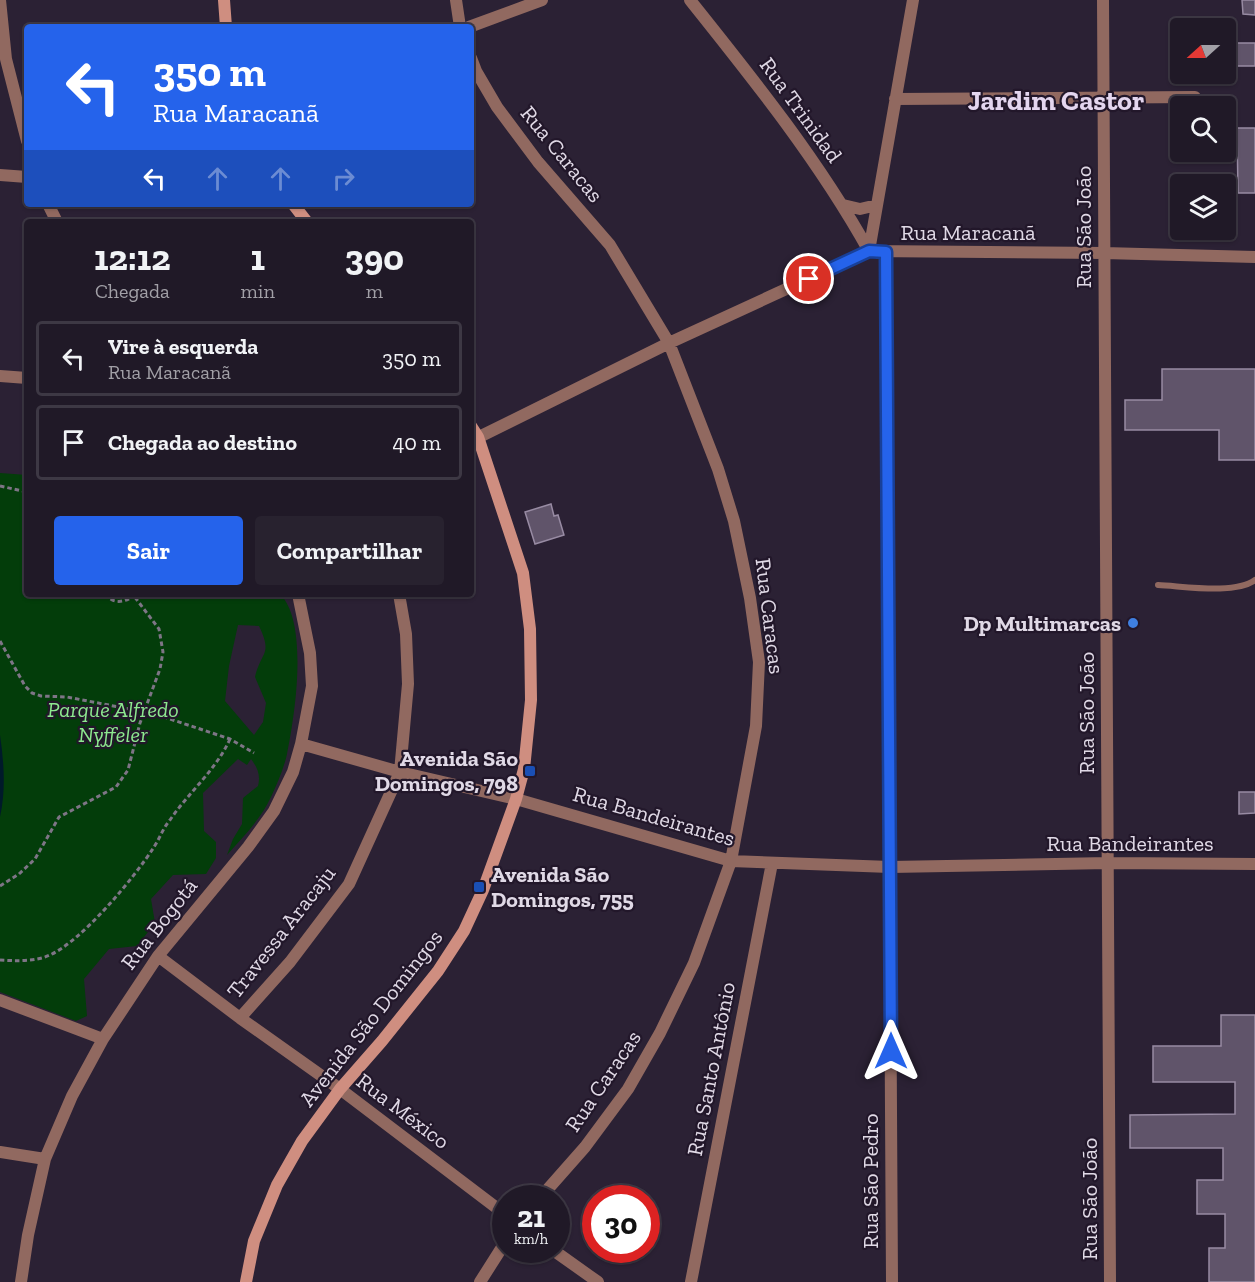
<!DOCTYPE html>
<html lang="pt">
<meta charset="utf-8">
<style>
body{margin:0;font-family:"Zilla Slab",serif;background:#28222f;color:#f1f3f6;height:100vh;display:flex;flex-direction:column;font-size:22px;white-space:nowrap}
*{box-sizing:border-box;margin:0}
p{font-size:20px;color:#a2a0a7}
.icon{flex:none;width:33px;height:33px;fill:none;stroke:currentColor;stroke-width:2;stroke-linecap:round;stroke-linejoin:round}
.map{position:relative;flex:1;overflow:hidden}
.drawer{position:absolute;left:24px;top:219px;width:450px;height:378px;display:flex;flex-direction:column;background:#201927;border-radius:6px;box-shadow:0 2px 4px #0004,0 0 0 2px #3d3844}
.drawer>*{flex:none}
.hud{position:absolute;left:24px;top:24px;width:450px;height:183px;border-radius:6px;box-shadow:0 2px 4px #0004,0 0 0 2px #3d3844;background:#2563eb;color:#fff;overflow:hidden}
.needle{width:39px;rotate:249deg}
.controls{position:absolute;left:1170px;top:18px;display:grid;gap:12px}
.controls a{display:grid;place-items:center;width:66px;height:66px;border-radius:6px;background:#201927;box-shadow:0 2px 4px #0004,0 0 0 2px #3d3844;font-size:30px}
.speed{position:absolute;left:492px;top:1185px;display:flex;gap:12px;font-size:30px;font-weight:700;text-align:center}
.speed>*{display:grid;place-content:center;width:78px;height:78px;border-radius:50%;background:#201927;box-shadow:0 2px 4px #0004,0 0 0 2px #3d3844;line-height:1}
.speed small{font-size:15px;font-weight:400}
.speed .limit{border:9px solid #d22;background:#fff;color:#111}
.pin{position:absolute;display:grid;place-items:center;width:51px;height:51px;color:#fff;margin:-26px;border:3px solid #fff;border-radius:50%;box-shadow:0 2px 6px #0007}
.me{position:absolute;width:66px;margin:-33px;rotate:0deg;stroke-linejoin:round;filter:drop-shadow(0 0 4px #0008)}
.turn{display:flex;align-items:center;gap:21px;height:126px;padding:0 30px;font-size:27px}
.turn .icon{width:78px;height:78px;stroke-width:2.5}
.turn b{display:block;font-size:42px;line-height:51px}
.lanes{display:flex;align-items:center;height:57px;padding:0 30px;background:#0003;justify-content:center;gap:30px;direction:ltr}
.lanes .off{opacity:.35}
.eta{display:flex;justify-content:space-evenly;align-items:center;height:102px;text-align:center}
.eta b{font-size:36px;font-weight:700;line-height:42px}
.primary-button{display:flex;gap:12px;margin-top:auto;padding:12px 30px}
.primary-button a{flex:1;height:69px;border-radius:6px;background:#2563eb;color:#fff;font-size:24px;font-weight:700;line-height:69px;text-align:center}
.primary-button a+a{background:#28222f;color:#f1f3f6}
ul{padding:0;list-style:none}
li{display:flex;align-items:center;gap:18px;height:75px;margin:0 12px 9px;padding:0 18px;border:3px solid #3d3844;border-radius:6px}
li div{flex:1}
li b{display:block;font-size:22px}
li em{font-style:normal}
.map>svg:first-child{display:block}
.green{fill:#033d0a;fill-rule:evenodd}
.water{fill:#001a2a}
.building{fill:#60546a;stroke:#988ba3;stroke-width:1.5}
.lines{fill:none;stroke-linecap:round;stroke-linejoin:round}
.path{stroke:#7e7586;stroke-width:3;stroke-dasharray:4.5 3;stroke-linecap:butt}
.lane{stroke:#916960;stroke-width:6}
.street{stroke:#916960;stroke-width:12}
.secondary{stroke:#cf8e80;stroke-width:12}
.route-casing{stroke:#184099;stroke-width:15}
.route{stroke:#2563eb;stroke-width:10}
.shop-dot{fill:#3f7fe0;stroke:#22172a;stroke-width:2}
.transit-dot{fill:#1a4fb4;stroke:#22172a;stroke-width:2}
.labels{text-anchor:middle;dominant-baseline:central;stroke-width:4.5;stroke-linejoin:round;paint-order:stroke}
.street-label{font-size:22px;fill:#e0d9e6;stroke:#22172a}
.poi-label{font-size:22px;font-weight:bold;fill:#e0d9e6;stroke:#22172a;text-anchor:end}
.park-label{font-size:22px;font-style:italic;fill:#8de88f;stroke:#22172a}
.district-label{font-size:28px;font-weight:bold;fill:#e4d6ef;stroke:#22172a}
</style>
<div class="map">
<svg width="1255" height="1282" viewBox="0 0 1255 1282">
<rect width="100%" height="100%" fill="#2b2134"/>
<path class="green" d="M 0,473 L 27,475 L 27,594 L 280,594 C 309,623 295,715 287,754 C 284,768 277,784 271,797 C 261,819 243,837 227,855 L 233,839 L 242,824 L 243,798 L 258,786 C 261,775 257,767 251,759 L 247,765 L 238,759 L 203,793 L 204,831 L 216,842 L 216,858 L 206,874 L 173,875 L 151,899 L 155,923 L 137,946 L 109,949 L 84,979 L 87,1016 L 76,1021 L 0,992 ZM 238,625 L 259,626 C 273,655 261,651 255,677 L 266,703 L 263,722 L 254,735 L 225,701 L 229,666 Z"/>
<path class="water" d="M 0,735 C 4,763 6,790 0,817 Z"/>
<path class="building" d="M 1242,0 L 1255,0 L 1255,15 L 1243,14 Z
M 1231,43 L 1255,43 L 1255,66 L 1232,66 Z
M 1237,128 L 1255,128 L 1255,193 L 1238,193 Z
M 1162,369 L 1255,369 L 1255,460 L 1219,460 L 1219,430 L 1125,430 L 1125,400 L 1162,400 Z
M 551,504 L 554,516 L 558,515 L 564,535 L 535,544 L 525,512 Z
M 1239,792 L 1255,792 L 1255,813 L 1239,814 Z
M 1221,1015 L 1255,1015 L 1255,1282 L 1209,1282 L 1209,1248 L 1225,1248 L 1225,1214 L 1197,1214 L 1197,1180 L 1223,1180 L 1223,1148 L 1130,1148 L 1130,1115 L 1235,1114 L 1235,1082 L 1153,1082 L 1153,1046 L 1221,1046 Z"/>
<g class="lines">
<path class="path" d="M 0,486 L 27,492
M 105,594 C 113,604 123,603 134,596
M 0,641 L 25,686 L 32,693 L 41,696 L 67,697 L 155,714 L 230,739 L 254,753
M 0,886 L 19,874 L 35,859 L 59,817 L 116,787 L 128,770 L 140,723 L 160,669 L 163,652 L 159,629 L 134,596 L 135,594
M 0,960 C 15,961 35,962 50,955 C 83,940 134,878 154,847 C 160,838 163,828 170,820 C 189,792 216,770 230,739"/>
<path class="lane" d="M 1158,585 C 1183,586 1235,595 1255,580"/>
<path class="street" d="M 0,0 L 6,59 L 27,141
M 456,0 L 460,27
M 690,0 C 754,80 819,161 869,251
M 1103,0 L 1110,1282
M 469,27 L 542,0
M 471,58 L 476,71 L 497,107 L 538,162 L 610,245 L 669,343 L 718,469 L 734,521 L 750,598 L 759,662 L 756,726 L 731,861 L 694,963 L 660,1033 L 628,1089 L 585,1147 L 540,1198
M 895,99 L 1195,97
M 0,175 L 27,177
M 48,204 L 57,222
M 843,205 L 860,209 L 877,205
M 869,251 L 913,0
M 886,252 L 892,1282
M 0,376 L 27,378
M 471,441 L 669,343 L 869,251 L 1104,253 L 1255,257
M 301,744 L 400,772 L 516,799 L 731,861 L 890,867 L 1108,863 L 1255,864
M 158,956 L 240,1018 L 340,1089 L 506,1215
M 0,1000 L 103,1039
M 240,1018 L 290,962 L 349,884 L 400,772 L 408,684 L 406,634 L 399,594
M 0,1152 L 45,1159
M 553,1250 L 598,1282
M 21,1282 L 28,1235 L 45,1159 L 72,1096 L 103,1039 L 158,956 L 248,847 L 274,811 L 293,772 L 301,744 L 312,686 L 310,653 L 298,594
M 480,1282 L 506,1241
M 691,1282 L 772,863"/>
<path class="secondary" d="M 224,0 L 226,27
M 293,204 L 307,222
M 246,1282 L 254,1241 L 277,1185 L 302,1141 L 340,1089 L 382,1041 L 438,971 L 464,931 L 483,890 L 516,799 L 524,769 L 531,700 L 530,629 L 523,573 L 478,437 L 471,426"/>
</g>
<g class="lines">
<g class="route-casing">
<path id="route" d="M 809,279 L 869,251 L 886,252 L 891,1051"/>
</g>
<use href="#route" class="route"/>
</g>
<circle class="shop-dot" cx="1133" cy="623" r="6"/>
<g class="transit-dot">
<rect x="524" y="765" width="12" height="12" rx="3"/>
<rect x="473" y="881" width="12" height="12" rx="3"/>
</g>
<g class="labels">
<g class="street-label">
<text transform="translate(801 110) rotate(54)">Rua Trinidad</text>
<text transform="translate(562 154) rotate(51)">Rua Caracas</text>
<text transform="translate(1083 227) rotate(-90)">Rua São João</text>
<text x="968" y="232">Rua Maracanã</text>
<text transform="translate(770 616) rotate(83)">Rua Caracas</text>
<text transform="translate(1086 713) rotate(-90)">Rua São João</text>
<text transform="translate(654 816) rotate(16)">Rua Bandeirantes</text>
<text x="1130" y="843">Rua Bandeirantes</text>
<text transform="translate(159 924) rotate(-52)">Rua Bogotá</text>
<text transform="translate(281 932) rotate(-52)">Travessa Aracaju</text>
<text transform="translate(371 1018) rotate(-52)">Avenida São Domingos</text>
<text transform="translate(711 1069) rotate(-79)">Rua Santo Antônio</text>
<text transform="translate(603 1081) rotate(-56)">Rua Caracas</text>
<text transform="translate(403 1111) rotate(37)">Rua México</text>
<text transform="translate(870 1181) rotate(-90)">Rua São Pedro</text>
<text transform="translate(1089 1199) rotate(-90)">Rua São João</text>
</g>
<g class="poi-label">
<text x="1121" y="623">Dp Multimarcas</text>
<text x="518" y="758">Avenida São<tspan x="518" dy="25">Domingos, 798</tspan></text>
<text x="491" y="874" text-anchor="start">Avenida São<tspan x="491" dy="25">Domingos, 755</tspan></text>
</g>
<g class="park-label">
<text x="113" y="709">Parque Alfredo<tspan x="113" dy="25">Nyffeler</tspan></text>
</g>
<g class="district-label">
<text x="1056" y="100">Jardim Castor</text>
</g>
</g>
</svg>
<div class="controls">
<a><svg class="needle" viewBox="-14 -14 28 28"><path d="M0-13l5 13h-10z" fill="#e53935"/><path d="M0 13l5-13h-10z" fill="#a2a0a7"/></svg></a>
<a><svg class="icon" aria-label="search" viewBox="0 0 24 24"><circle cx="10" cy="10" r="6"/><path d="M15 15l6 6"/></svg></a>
<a><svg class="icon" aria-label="layers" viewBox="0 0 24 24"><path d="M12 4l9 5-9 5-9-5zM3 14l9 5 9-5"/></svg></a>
</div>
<div class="speed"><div>21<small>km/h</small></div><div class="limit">30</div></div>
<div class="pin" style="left:809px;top:279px;background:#d93025"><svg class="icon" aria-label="arrive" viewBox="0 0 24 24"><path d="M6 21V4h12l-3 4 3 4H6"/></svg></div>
<svg class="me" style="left:891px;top:1051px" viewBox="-20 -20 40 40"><path d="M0-17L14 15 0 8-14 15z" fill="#2563eb" stroke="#fff" stroke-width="4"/></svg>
<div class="hud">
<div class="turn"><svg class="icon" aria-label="left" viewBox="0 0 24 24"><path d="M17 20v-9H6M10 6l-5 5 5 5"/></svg><div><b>350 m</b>Rua Maracanã</div></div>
<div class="lanes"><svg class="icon" aria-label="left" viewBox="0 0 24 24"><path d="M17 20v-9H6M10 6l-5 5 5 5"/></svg><svg class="icon off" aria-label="ahead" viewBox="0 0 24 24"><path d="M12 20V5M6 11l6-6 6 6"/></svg><svg class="icon off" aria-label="ahead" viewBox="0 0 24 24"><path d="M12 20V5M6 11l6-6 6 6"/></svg><svg class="icon off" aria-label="right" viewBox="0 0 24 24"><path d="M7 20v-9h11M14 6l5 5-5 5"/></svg></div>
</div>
<section class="drawer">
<div class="eta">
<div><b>12:12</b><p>Chegada</p></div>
<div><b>1</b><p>min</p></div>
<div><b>390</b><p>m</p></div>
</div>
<ul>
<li><svg class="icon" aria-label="left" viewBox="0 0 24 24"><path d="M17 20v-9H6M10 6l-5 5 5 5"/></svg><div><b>Vire à esquerda</b><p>Rua Maracanã</p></div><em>350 m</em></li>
<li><svg class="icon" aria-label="arrive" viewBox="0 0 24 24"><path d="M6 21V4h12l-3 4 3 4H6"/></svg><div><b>Chegada ao destino</b></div><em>40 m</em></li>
</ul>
<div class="primary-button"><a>Sair</a><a>Compartilhar</a></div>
</section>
</div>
